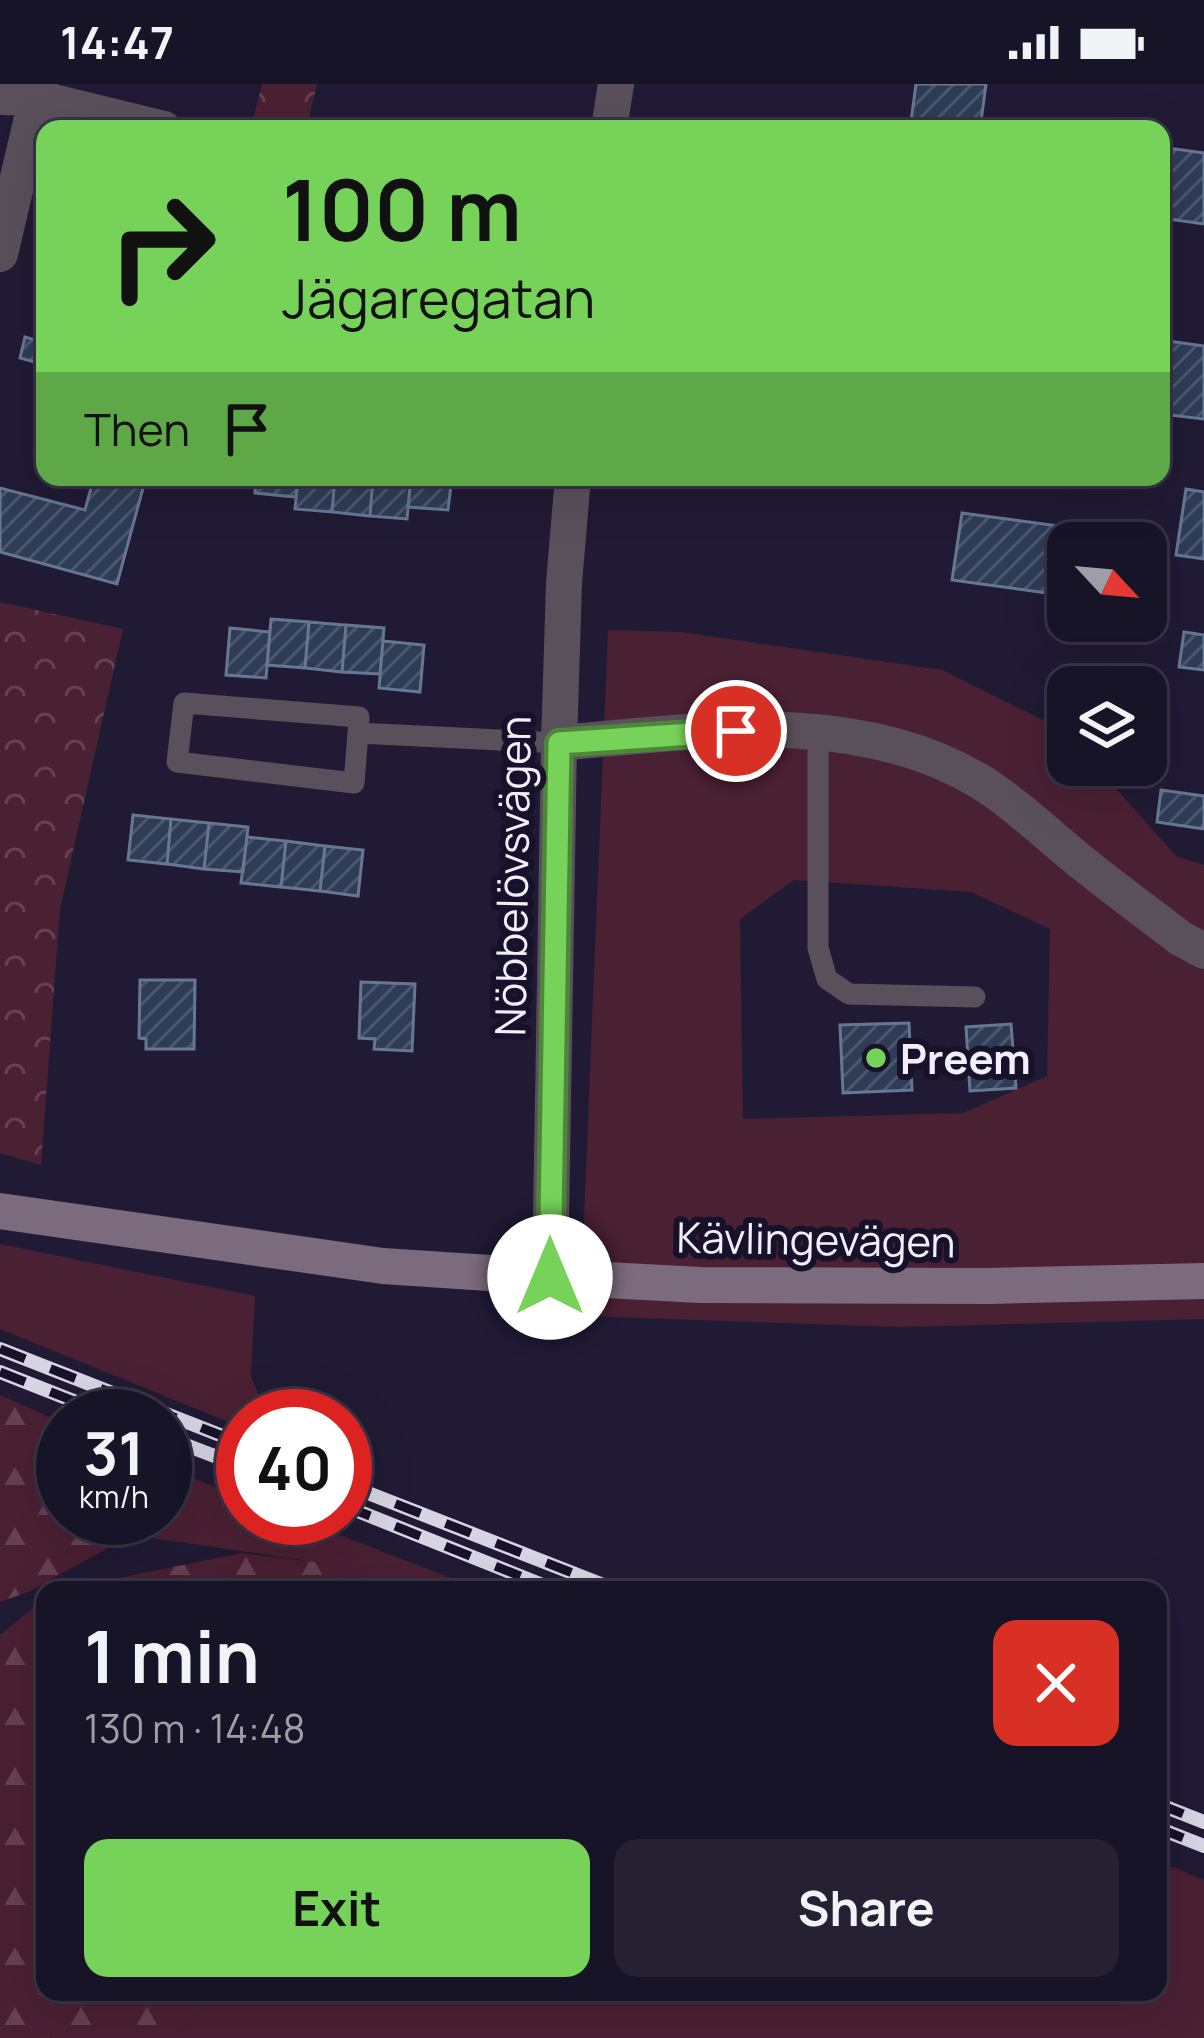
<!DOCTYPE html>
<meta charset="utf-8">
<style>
body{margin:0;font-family:Manrope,sans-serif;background:#252133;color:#f1f3f6;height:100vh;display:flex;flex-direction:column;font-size:45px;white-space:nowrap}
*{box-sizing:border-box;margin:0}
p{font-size:39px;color:#9f9ea7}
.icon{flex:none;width:66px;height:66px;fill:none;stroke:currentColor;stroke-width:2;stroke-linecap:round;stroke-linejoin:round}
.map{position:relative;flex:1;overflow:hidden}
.sheet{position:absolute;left:36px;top:1497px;width:1131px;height:420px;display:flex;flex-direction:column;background:#181427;border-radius:24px;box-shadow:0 12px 48px #0002,0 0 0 3px #363344}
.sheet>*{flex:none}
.guide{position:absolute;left:36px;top:36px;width:1134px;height:366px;border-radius:24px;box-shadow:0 12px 48px #0002,0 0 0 3px #363344;background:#77d259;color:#111;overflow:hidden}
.needle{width:78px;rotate:116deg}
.fabs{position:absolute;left:1047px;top:438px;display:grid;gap:24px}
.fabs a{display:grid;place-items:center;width:120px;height:120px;border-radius:24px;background:#181427;box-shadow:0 12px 48px #0002,0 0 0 3px #363344;font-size:60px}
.speed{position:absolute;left:36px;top:1305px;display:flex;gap:24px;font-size:60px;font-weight:700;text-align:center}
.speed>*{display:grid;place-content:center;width:156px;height:156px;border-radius:50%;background:#181427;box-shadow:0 12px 48px #0002,0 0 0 3px #363344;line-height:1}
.speed small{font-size:30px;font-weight:400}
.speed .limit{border:18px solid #d22;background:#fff;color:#111}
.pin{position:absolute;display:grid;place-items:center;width:102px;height:102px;color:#fff;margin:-51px;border:6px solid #fff;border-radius:50%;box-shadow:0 3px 12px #0007}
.me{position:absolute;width:132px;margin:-66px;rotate:0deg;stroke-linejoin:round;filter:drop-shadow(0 0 9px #0008)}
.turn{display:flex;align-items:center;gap:42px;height:252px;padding:0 48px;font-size:54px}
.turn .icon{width:156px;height:156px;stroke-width:2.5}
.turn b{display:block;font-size:84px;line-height:102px}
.then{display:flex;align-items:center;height:114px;padding:0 48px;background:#0003;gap:24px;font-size:45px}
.round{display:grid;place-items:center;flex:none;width:126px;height:126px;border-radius:24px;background:#252133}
.head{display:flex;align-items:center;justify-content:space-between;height:204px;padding:0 48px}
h1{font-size:72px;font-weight:700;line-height:90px}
.primary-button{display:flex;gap:24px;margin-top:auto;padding:24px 48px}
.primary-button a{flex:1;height:138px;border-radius:24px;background:#77d259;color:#111;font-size:48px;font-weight:700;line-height:138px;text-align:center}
.primary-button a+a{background:#252133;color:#f1f3f6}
.status{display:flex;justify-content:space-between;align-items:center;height:84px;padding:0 60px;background:#181427;direction:ltr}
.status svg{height:33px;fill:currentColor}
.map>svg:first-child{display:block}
.grass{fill:#4a2033;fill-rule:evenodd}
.forest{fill:url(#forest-firs)}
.park{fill:url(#park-crowns)}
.building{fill:url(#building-hatch);stroke:#677793;stroke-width:3}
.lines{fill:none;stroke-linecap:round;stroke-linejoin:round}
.service{stroke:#5a505b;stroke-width:21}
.minor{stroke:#5a505b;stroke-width:36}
.tertiary{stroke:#5a505b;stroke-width:36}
.secondary{stroke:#7b6b7c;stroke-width:36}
.rail-casing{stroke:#d7d4e4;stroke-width:14}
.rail{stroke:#17112a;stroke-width:9;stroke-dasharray:27;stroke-linecap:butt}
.route-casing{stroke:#4d883a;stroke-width:30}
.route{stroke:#77d259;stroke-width:21}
.poi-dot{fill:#77d259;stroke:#17112a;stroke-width:4.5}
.labels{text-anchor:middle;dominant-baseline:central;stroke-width:12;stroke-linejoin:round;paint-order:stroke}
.street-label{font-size:42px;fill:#f1effd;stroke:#17112a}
.poi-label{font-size:42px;font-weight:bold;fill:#f1effd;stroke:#17112a;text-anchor:start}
</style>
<div class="status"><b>14:47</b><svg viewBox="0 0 49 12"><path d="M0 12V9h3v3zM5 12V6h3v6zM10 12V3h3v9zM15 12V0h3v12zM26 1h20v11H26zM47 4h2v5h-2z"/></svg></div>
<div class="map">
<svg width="1204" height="1954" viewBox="0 0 1204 1954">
<defs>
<pattern id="forest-firs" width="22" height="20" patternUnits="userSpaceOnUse" patternTransform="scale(3)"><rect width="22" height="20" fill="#4a2033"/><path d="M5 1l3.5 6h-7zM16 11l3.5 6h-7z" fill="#654151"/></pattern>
<pattern id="park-crowns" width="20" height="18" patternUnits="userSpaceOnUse" patternTransform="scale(3)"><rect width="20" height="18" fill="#4a2033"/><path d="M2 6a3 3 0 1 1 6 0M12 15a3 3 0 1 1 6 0" fill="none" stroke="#654151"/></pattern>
<pattern id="building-hatch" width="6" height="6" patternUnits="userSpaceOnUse" patternTransform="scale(3)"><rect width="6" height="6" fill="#2e3c56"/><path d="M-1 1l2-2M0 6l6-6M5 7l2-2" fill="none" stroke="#4d586f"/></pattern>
</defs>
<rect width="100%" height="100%" fill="#201a34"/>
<path class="grass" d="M 608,546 L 681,548 L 942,586 L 1063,646 L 1068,651 L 1068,681 L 1095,681 L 1176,772 L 1204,781 L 1204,1235 L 900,1243 L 580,1232 ZM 794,796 L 971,808 L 1050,845 L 1047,992 L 963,1029 L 743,1035 L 740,835 Z
M 0,1160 L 255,1212 L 251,1292 L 267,1332 L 243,1332 L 243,1344 L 0,1245 Z
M 165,1383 L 243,1414 L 243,1434 L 296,1434 L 482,1506 L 372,1506 L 315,1478 L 132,1451 L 138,1434 L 165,1434 Z
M 1158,1777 L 1204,1796 L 1204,1954 L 172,1954 L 217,1908 L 1158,1908 Z"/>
<path class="forest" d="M 0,1311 L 63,1339 L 63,1434 L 138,1434 L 132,1451 L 28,1508 L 0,1518 Z
M 242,1469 L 315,1478 L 372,1506 L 84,1506 L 124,1493 Z
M 45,1519 L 45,1908 L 217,1908 L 172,1954 L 0,1954 L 0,1551 L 35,1522 Z"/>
<path class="park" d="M 262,0 L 317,0 L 309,34 L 252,39 Z
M 0,518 L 123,545 L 60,825 L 41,1081 L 0,1069 Z"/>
<path class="building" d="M 916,0 L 986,0 L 980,45 L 910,45 Z
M 1161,63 L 1204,69 L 1204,140 L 1161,134 Z
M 25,253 L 45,259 L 45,281 L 20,274 Z
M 1161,256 L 1204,262 L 1204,335 L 1161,330 Z
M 94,393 L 146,393 L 117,500 L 0,468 L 0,404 L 85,426 Z
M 256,393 L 298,393 L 296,413 L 255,409 Z
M 298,393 L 335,393 L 332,428 L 295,425 Z
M 335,393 L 373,393 L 370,432 L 332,428 Z
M 373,393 L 411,393 L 407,435 L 370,432 Z
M 411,393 L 452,393 L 448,426 L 408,423 Z
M 1186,405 L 1204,408 L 1204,475 L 1176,471 Z
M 962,429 L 1140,453 L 1139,459 L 1068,459 L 1068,512 L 952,496 Z
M 271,535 L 309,538 L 305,584 L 267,581 Z
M 309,538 L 346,541 L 342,588 L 305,584 Z
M 346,541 L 384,544 L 380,590 L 342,588 Z
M 230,544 L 270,548 L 266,594 L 226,591 Z
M 1184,548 L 1204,551 L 1204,586 L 1179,583 Z
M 383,557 L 424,561 L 420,608 L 379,604 Z
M 1161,706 L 1204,712 L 1204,745 L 1157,738 Z
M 133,731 L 171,735 L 167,780 L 128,776 Z
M 171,735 L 209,739 L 204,785 L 167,780 Z
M 209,739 L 248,743 L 243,788 L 204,785 Z
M 247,753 L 286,757 L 281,803 L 241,799 Z
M 286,757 L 325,762 L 320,807 L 281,803 Z
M 325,762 L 363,766 L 358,812 L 320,807 Z
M 140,896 L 195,896 L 194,965 L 146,965 L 146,955 L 139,954 Z
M 361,898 L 415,900 L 412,967 L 374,965 L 375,955 L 359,954 Z
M 909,939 L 912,1006 L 843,1009 L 840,941 Z
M 1011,940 L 1016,1004 L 970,1007 L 966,943 Z"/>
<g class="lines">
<path class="service" d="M 358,649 L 354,699 L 177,678 L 184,619 L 359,633 L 358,649 L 559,659
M 818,650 L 818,864 L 827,895 L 849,910 L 975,913"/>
<path class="minor" d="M 0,13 L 37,14 L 164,45
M 0,170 L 40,0
M 559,659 C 698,647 859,622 984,700 C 1020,723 1051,754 1085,781 C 1116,806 1149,830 1180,854 L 1204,867"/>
<path class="tertiary" d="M 609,45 L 616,0
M 550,1193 L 559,659 L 564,499 L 573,393"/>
<path class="secondary" d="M 0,1127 L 383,1182 L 550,1193 L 700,1201 L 988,1202 L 1204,1197"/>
<g class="rail-casing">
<path id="rail" d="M 0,1265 L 243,1360
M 0,1288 L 112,1332
M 165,1353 L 243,1383
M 345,1400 L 616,1506
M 345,1422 L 555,1506
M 1158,1720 L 1204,1738
M 1158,1744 L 1204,1762"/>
</g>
<use href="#rail" class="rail"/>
</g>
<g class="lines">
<g class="route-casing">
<path id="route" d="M 550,1193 L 559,659 L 736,647"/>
</g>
<use href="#route" class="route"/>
</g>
<circle class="poi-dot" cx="876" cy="974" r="12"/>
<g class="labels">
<g class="street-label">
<text transform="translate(512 792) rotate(-89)">Nöbbelövsvägen</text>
<text transform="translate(816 1155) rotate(1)">Kävlingevägen</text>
</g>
<g class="poi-label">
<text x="900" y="974">Preem</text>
</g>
</g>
</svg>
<div class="fabs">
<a><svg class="needle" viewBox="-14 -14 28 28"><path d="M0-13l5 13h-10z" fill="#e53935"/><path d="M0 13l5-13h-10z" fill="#9f9ea7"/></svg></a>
<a><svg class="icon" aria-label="layers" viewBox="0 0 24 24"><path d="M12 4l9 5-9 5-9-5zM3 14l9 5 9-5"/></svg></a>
</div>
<div class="speed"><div>31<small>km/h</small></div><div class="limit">40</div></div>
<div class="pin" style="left:736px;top:647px;background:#d93025"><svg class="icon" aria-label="arrive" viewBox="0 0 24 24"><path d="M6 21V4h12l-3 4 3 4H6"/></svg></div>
<svg class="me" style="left:550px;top:1193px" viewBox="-20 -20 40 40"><circle r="19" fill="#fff"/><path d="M0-13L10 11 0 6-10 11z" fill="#77d259"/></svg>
<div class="guide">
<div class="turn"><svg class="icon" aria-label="right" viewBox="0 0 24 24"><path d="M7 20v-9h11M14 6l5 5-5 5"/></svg><div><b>100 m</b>Jägaregatan</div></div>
<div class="then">Then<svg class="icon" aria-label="arrive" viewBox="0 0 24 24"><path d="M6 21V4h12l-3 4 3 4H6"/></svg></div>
</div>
<section class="sheet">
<div class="head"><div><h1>1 min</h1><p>130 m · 14:48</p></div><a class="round" style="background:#d93025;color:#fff"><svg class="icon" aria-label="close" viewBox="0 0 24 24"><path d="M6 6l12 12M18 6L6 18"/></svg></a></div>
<div class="primary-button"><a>Exit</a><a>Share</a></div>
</section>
</div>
